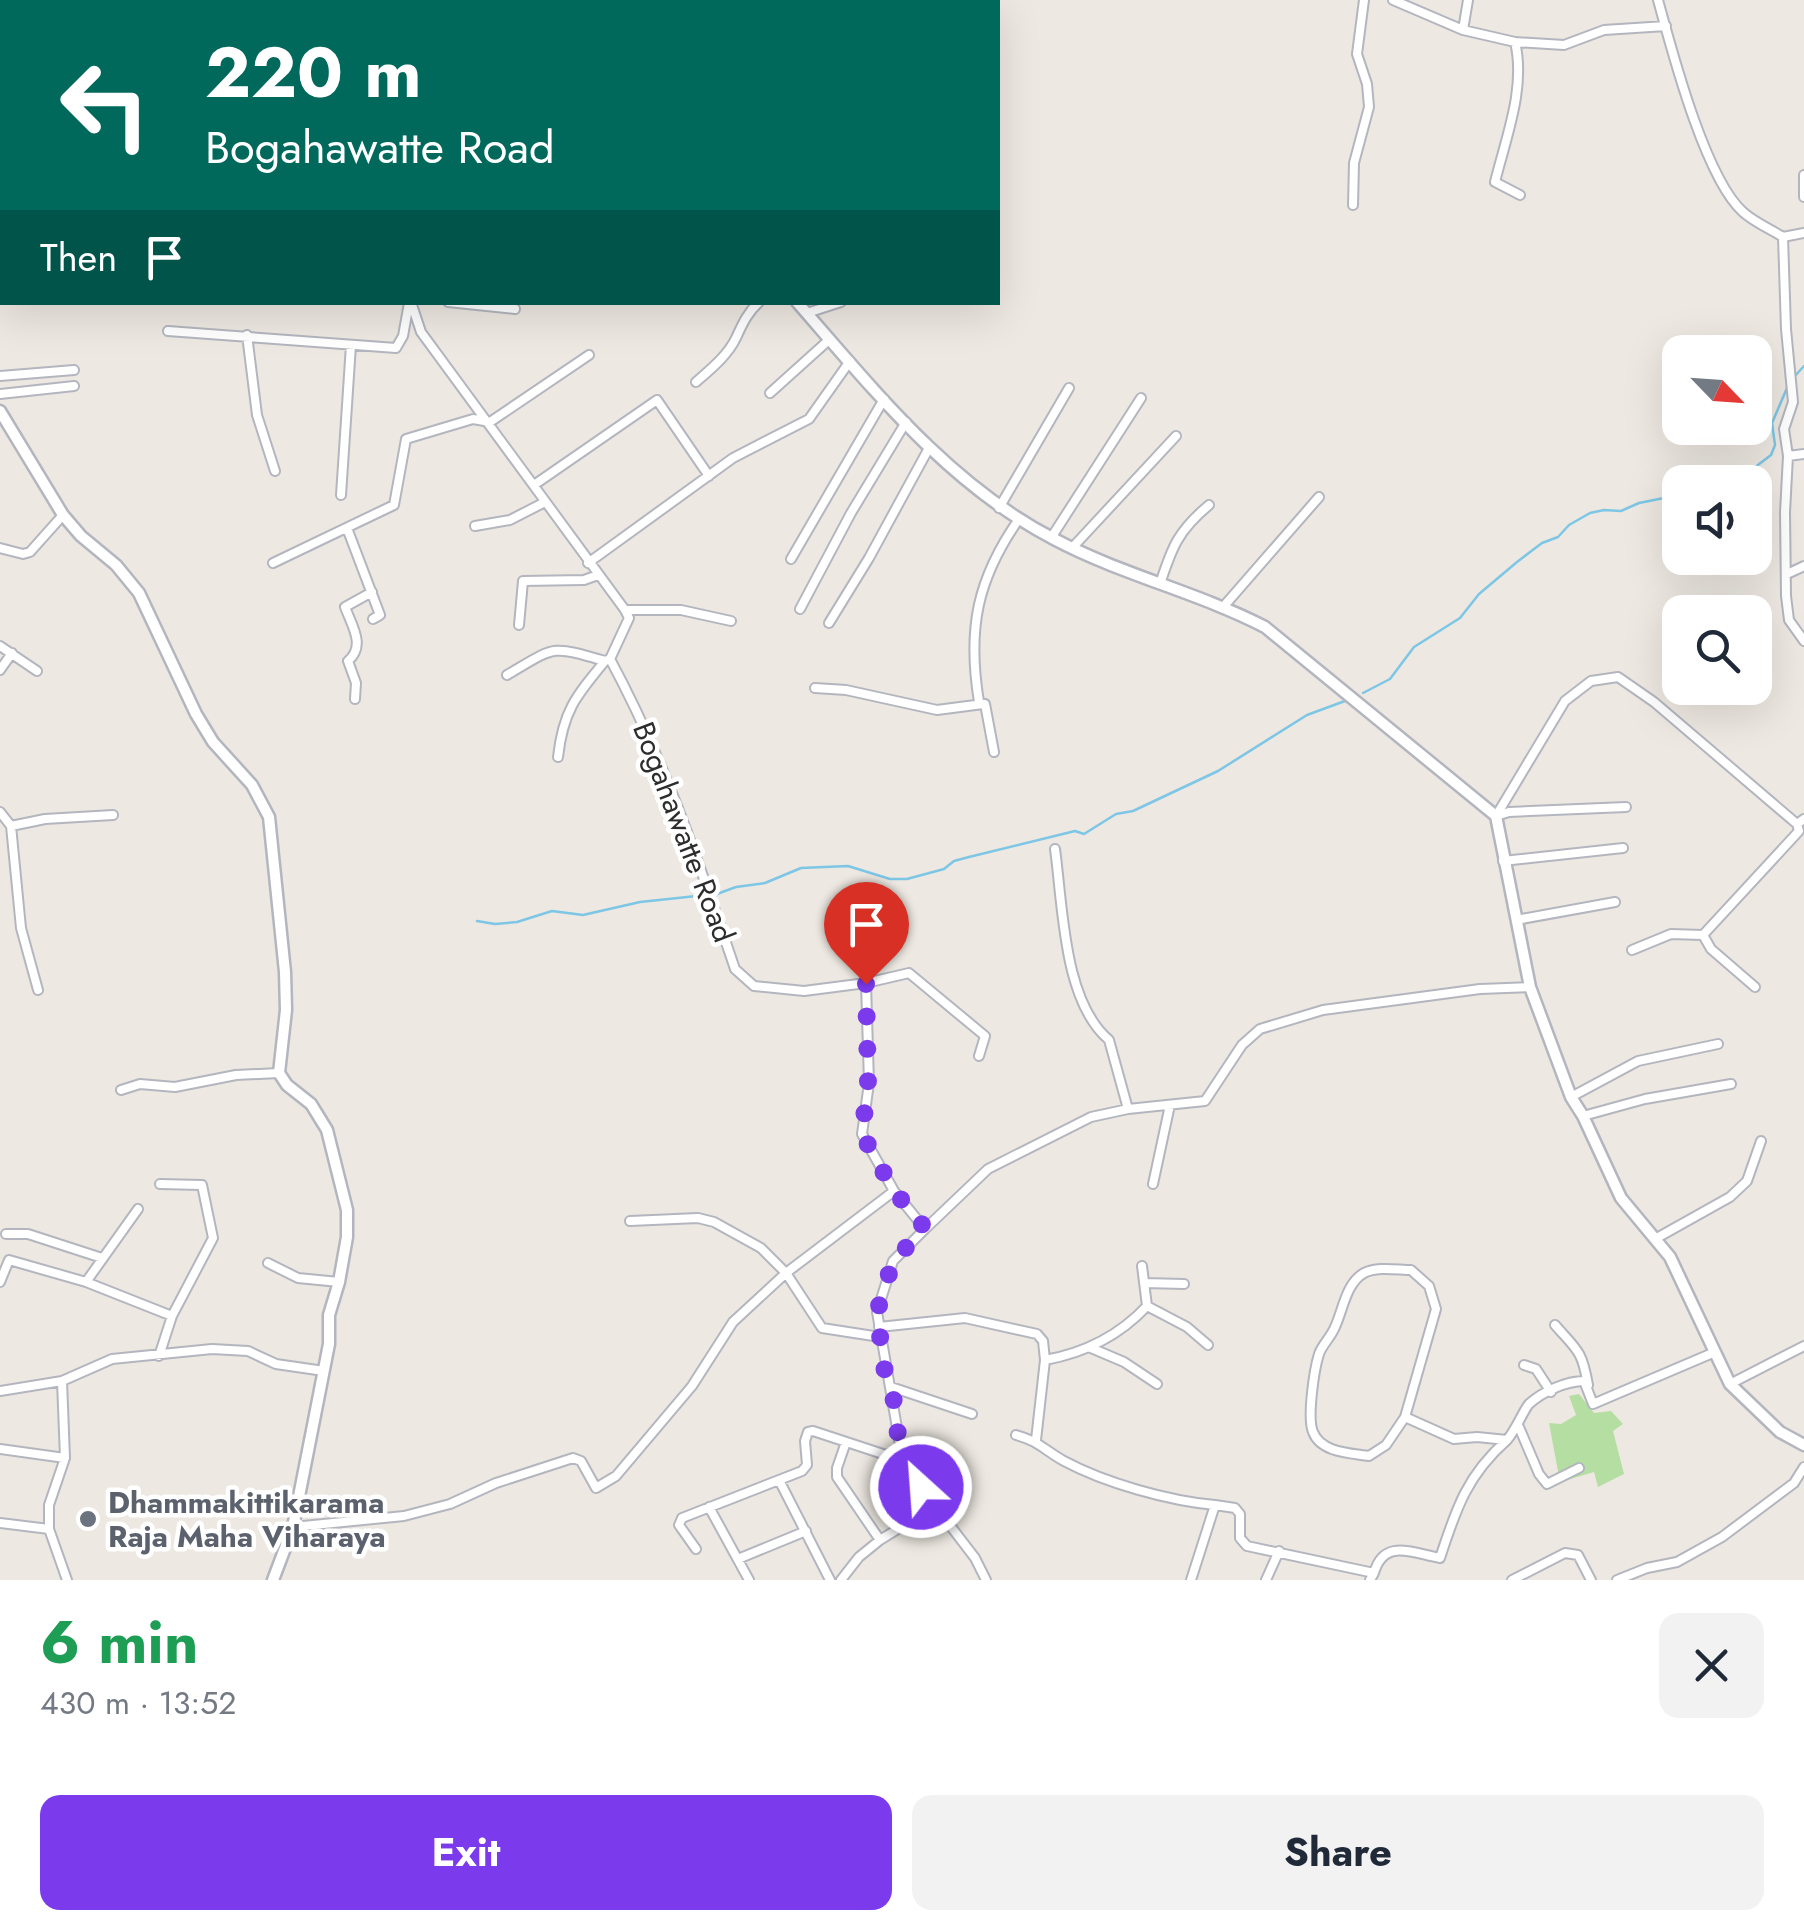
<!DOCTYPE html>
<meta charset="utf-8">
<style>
body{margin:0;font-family:Jost,sans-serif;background:#f2f2f3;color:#1f2937;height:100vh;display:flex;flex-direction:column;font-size:38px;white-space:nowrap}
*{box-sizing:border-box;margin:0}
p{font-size:32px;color:#747a83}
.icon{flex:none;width:55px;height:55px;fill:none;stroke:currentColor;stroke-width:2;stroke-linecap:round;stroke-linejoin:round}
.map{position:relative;height:1580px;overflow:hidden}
.drawer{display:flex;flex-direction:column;background:#fff;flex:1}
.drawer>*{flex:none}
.hud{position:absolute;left:0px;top:0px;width:1000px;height:305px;box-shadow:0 10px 40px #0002;background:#00695c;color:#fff;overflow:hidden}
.needle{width:65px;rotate:115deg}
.controls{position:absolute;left:1662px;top:335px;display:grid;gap:20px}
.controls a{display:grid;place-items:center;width:110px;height:110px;border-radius:20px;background:#fff;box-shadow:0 10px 40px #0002;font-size:50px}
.pin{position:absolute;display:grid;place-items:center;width:85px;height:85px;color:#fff;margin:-102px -42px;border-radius:50% 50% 50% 0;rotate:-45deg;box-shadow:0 0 10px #0007}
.pin .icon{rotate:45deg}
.me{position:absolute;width:110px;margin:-55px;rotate:334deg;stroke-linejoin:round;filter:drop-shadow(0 0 8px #0008)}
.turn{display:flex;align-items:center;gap:35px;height:210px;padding:0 40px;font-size:45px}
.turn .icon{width:130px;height:130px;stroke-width:2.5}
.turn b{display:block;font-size:70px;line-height:85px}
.then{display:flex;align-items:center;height:95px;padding:0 40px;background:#0003;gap:20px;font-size:38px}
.round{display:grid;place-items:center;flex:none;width:105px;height:105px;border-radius:20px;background:#f2f2f3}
.summary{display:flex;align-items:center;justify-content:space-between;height:170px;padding:0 40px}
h1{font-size:60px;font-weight:700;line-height:75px;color:#1e9e55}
.action{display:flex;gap:20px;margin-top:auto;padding:20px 40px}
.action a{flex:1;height:115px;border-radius:20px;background:#7c3aed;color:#fff;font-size:40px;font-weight:700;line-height:115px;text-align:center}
.action a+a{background:#f2f2f3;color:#1f2937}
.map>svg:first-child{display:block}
.green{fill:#b5dfa2}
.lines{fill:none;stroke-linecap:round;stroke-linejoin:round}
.stream{stroke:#7dc6e6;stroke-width:2.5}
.minor-casing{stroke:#b4b6bf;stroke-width:12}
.tertiary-casing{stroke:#b4b6bf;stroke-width:15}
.minor{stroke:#fff;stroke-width:8}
.tertiary{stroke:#fff;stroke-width:10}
.rail{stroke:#a4a6b6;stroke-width:2.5}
.route{stroke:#7c3aed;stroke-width:18;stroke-dasharray:0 32.4}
.worship-dot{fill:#6b7280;stroke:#fff;stroke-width:4}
.labels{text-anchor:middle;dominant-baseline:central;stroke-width:9;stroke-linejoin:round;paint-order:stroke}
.street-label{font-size:30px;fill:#2d2d2d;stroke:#fff}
.worship-label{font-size:30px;font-weight:bold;fill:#5b616d;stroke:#fff;text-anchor:start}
</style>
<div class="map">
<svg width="1804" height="1580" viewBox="0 0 1804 1580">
<rect width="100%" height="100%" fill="#ede8e1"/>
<path class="green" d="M 1579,1394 L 1594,1413 L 1611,1411 L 1623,1424 L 1613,1431 L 1624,1474 L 1598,1487 L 1594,1472 L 1560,1482 L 1549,1423 L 1561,1424 L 1576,1415 L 1569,1396 Z"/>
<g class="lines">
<path class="stream" d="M 1794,377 L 1804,366
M 1744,482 L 1750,471 L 1771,455 L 1775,445 L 1772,423 L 1787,388
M 1363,693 L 1390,679 L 1414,647 L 1460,618 L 1479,594 L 1517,562 L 1542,543 L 1558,537 L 1569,525 L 1590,513 L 1604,510 L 1621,511 L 1639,503 L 1664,498 L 1680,499
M 717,894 L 736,887 L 765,883 L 801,868 L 848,866 L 890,879 L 907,879 L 944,869 L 954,861 L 969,857 L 1075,831 L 1084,834 L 1116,814 L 1133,811 L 1218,771 L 1307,715 L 1345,701
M 477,921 L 495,924 L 517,922 L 552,911 L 583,915 L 640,902 L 706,895"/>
<g class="minor-casing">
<path id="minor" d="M 586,0 L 590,2
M 917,0 L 918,2
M 1393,0 L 1463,30 L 1515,42 L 1564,45 L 1604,30 L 1666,26
M 1658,0 C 1672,51 1705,178 1743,212 C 1754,222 1770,229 1783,237
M 274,2 L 278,0
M 353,2 L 355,0
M 425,2 L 426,0
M 478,2 L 478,0
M 548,2 L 549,0
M 603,2 L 604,0
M 1463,30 L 1468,0
M 1515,42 C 1526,88 1506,137 1495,182 L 1520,195
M 0,58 L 2,56
M 1804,175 L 1804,197
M 1353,205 L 1354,163 L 1369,107 L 1367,84 L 1357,54 L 1364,0
M 1783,237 L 1786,329 L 1793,402 L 1784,429 L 1788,456 L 1785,512 L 1786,596 L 1789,620 L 1804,641
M 1783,237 L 1804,233
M 0,261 L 2,261
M 411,302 L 421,332 L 625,610 L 629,618 L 610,659 C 665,761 698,860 735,969 L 754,986 L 804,991 L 866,983 L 869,1083 L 862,1134 L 894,1191 L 925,1229 L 893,1261 L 877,1312 L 901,1451 L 906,1468 L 975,1558 L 986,1580
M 448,302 L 515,309
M 807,313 L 841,302
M 168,331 L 396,348 L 403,336 L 409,303
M 247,335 L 257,415 L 275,471
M 0,376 L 74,370
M 696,382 C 711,369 728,355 736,338 C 742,325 747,313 759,302
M 770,393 L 830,339
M 0,394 L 74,386
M 1788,456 L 1804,454
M 534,485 L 657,400 L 709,476
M 341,495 L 351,345
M 999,508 L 1069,388
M 475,526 L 510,520 L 545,502
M 347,528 L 380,615 L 373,619
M 1051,538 L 1141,398
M 0,548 L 23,554 L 30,552 L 63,515
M 1072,548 L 1176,436
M 791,559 L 884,399
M 273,563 L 394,505 L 406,439 L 473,419 L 490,422 L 589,355
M 588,563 L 733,458 L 809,419 L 850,361
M 1787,574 L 1804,566
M 1160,584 C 1172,547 1178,531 1209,505
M 1224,606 L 1319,497
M 800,609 L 851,513 L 906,422
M 625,610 L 681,610 L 731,621
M 829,623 L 869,558 L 929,448
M 519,625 L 523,581 L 584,580 L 598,575
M 0,646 L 37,671
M 0,670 L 12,653
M 507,675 C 556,646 550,645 605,661
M 815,688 L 846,690 L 937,710 L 983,704
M 355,699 L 356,683 L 348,661 C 366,646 352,626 345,607 L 372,592
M 994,752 L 985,704 L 979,702 C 967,629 977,579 1019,519
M 558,757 C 563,711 576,696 605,661 L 610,659
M 0,812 L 11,826 L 45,819 L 113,815
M 1496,816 L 1565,701 L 1591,681 L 1618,677 L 1654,702 L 1797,824 L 1804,819
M 1496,816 L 1509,812 L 1626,807
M 11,826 L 21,928 L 38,990
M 1055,849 C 1063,906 1063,1001 1109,1040 L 1128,1109
M 1503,861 L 1623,848
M 1516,920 L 1615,902
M 1703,935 L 1711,949 L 1755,987
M 1632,950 L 1671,934 L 1703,935 L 1799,831 L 1797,824
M 866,983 L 909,973 L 985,1036 L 979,1056
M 121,1090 L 140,1084 L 175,1087 L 236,1075 L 279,1073
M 1571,1097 L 1638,1061 L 1718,1044
M 1583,1116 L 1645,1099 L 1731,1084
M 1153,1184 L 1170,1105
M 630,1221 L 698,1218 L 714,1222 L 761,1248 L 786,1273 L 822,1328 L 880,1337
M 925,1229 L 988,1169 L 1091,1117 L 1128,1109 L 1205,1101 L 1242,1045 L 1260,1029 L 1323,1010 L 1480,989 L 1530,987
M 6,1234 L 28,1234 L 102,1258
M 1655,1239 L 1730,1197 L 1747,1181 L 1761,1141
M 268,1263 L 298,1278 L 339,1282
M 0,1282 L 9,1260 L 86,1282 L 172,1316
M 86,1282 L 138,1209
M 1144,1283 L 1184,1284
M 1147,1306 L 1187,1327 L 1208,1345
M 1555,1325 C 1577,1350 1582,1350 1588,1385
M 879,1327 L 965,1318 L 1037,1334 L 1043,1341 L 1045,1360 L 1036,1440
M 1091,1348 L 1124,1362 L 1157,1384
M 159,1356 L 172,1316 L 213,1238 L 202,1185 L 160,1184
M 1045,1360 C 1084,1353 1119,1336 1147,1306 L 1142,1266
M 1524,1365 L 1536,1369 L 1551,1392
M 62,1381 L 65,1458 L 49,1505 L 49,1529 L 67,1580
M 1730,1384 L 1804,1346
M 891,1387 L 972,1414
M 0,1391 L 62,1381 L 112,1359 L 212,1349 L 248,1351 L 276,1364 L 324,1371
M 1405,1417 L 1386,1445 L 1369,1456 C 1351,1453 1321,1453 1313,1432 C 1307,1418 1314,1370 1319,1354 C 1322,1345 1331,1337 1335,1327 C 1343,1310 1346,1283 1364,1273 C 1377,1266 1398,1270 1411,1270 L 1429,1286 L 1436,1309 L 1405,1417 L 1454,1439 L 1477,1437 L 1507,1440 C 1517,1428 1523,1411 1529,1404 C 1542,1392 1566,1381 1584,1381 L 1593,1404 L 1715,1352
M 1519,1427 L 1539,1474 L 1547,1484 L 1579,1468
M 1016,1435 C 1039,1441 1044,1450 1064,1461 C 1105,1483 1169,1501 1215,1505 L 1191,1580
M 846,1442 L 837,1468 L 837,1477 L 880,1540
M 0,1449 L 65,1458
M 779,1480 L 830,1580
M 1215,1505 L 1235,1508 L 1240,1514 L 1240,1538 L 1247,1546 L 1374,1573 L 1370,1580
M 709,1507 L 749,1580
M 0,1523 L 49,1529
M 293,1527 L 404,1516 L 450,1504 L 496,1483 L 573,1458 L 581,1461 L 596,1488 L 616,1476 L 692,1386 L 733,1322 L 786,1273 L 894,1191
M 696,1549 L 679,1525 L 682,1518 L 802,1471 L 807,1465 L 805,1441 L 808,1432 L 813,1431 L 886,1455 L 901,1451
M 738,1559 L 806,1531
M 1374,1573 C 1384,1538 1412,1553 1440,1558 C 1456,1509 1467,1475 1507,1440
M 841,1580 L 859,1557 L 880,1540 L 935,1506
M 1266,1580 L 1279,1551
M 1512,1580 L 1565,1553 L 1578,1555 L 1591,1580
M 1617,1580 L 1647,1568 L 1677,1562 L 1722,1537 L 1794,1483 L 1804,1467"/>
</g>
<g class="tertiary-casing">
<path id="tertiary" d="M 404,0 L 408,2
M 797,302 C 874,390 949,485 1054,539 C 1122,575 1197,592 1265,627 L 1496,816 L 1530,987 L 1571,1097 L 1583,1116 L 1621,1198 L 1670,1257 L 1730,1384 L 1780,1432 L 1804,1445
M 0,411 L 63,515 L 81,536 L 116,565 L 139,593 L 196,714 L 213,742 L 252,785 L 269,817 L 285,972 L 286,1010 L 279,1073 L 287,1085 L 311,1104 L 327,1130 L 347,1210 L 347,1237 L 339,1282 L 329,1315 L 329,1344 L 293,1527 L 273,1580"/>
</g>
<use href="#minor" class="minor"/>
<use href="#tertiary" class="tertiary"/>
<path class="rail" d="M 266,2 L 270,0
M 0,45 L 2,43"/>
</g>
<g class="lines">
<path class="route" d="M 866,984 L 868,1083 L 862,1134 L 894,1191 L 925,1228 L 893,1261 L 877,1312 L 884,1368 L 892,1387 L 900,1451 L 906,1468 L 921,1487"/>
</g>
<circle class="worship-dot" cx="88" cy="1519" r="10"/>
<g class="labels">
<g class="street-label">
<text transform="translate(684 832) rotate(69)">Bogahawatte Road</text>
</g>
<g class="worship-label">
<text x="108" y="1502">Dhammakittikarama<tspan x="108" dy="34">Raja Maha Viharaya</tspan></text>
</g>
</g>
</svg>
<div class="controls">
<a><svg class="needle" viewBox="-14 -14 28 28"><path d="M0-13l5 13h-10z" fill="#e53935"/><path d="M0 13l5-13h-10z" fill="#747a83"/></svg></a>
<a><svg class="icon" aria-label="sound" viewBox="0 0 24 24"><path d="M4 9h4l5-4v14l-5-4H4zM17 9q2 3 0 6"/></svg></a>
<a><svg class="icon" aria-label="search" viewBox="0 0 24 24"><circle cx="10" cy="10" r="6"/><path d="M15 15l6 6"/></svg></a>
</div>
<div class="pin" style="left:866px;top:984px;background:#d93025"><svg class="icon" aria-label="arrive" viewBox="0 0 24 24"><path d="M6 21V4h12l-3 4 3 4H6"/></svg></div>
<svg class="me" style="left:921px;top:1487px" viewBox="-20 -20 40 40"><circle r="17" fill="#7c3aed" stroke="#fff" stroke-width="3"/><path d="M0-11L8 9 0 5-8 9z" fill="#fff"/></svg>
<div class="hud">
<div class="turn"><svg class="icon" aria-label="left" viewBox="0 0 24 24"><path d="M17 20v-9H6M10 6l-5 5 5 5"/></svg><div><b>220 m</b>Bogahawatte Road</div></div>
<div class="then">Then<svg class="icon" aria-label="arrive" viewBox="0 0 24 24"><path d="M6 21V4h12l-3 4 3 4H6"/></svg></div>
</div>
</div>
<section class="drawer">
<div class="summary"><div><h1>6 min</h1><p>430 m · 13:52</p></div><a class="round"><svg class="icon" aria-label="close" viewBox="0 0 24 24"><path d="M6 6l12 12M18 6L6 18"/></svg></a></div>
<div class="action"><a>Exit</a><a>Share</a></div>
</section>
